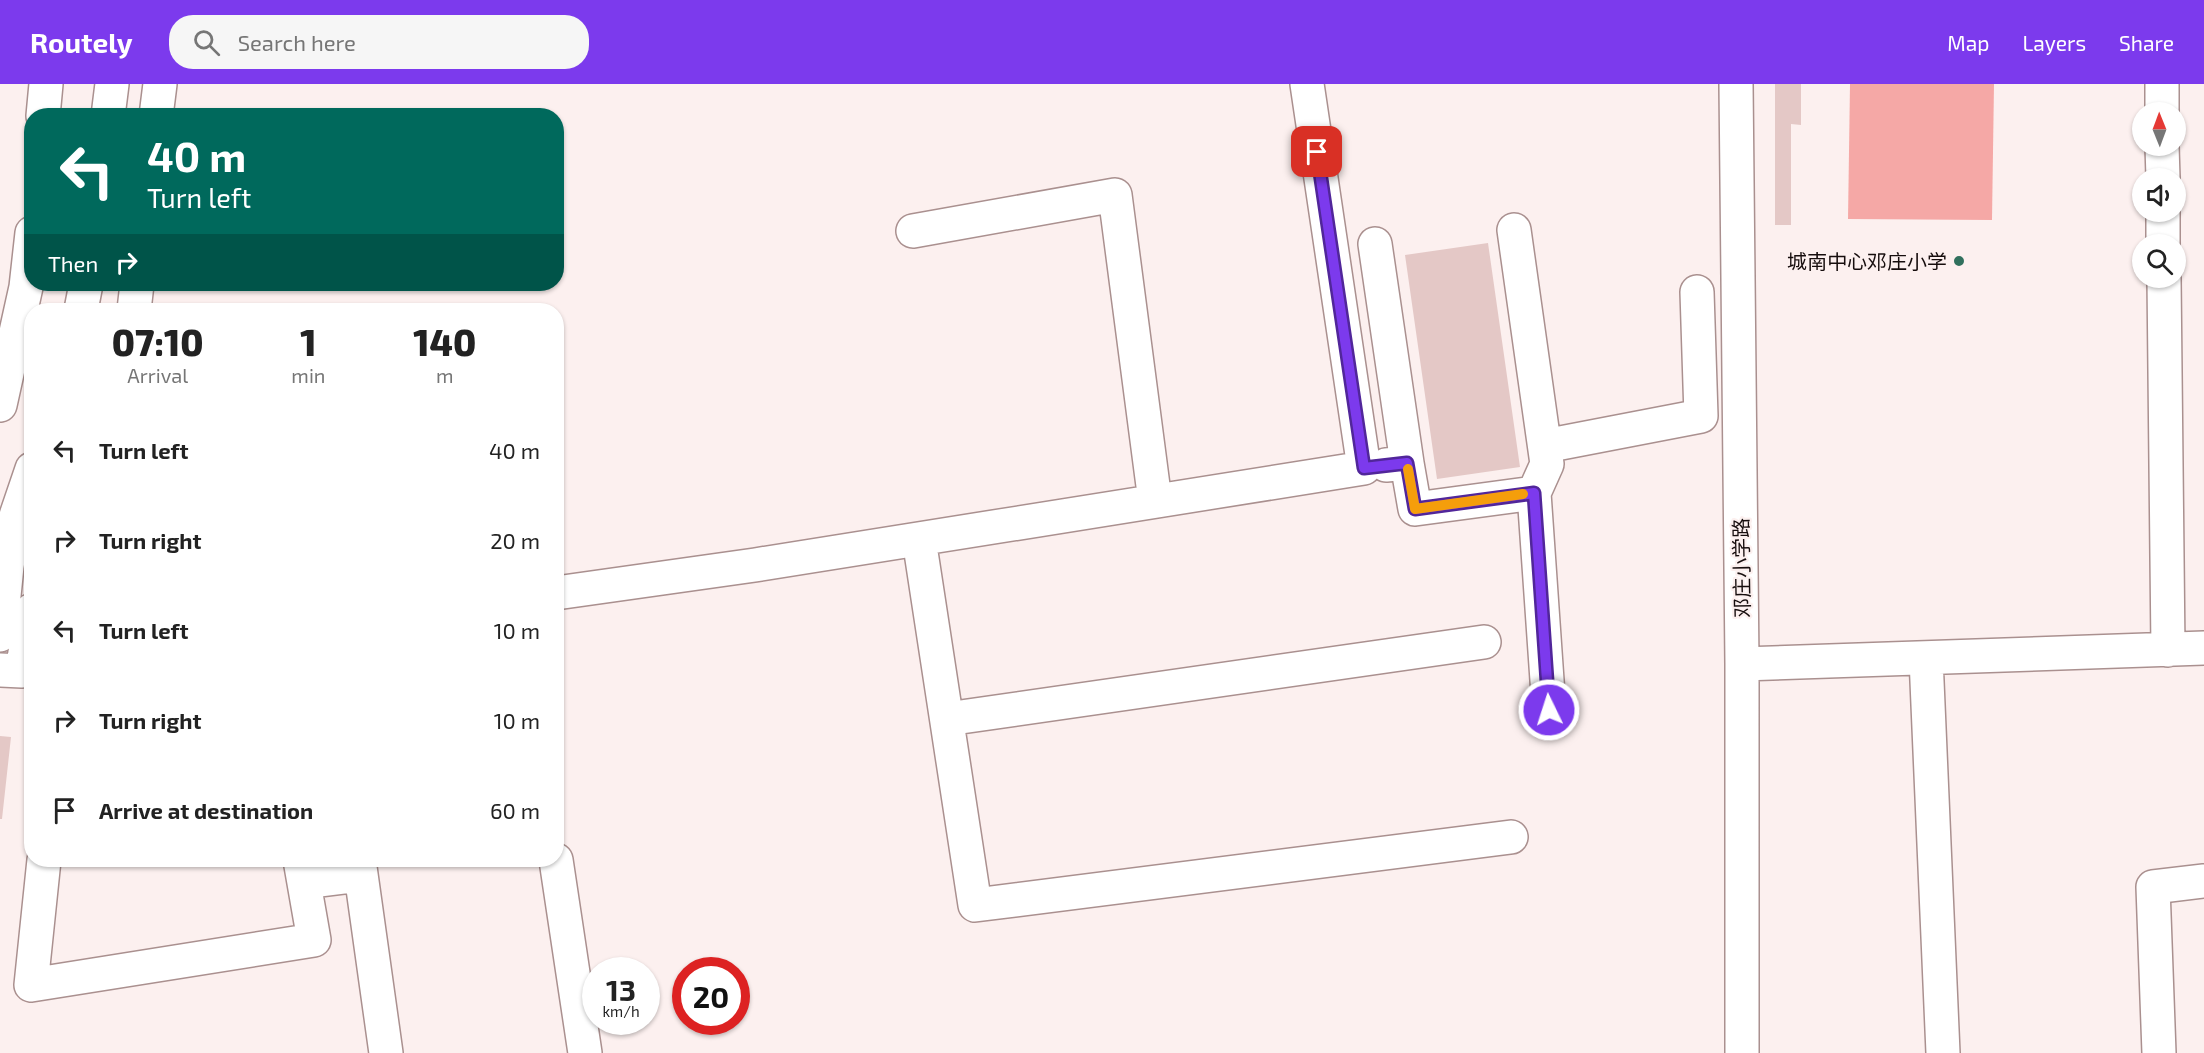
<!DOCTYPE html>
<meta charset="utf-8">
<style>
body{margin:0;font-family:"Exo 2","Noto Sans SC",sans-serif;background:#f6f6f6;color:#222;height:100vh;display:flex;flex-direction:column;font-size:22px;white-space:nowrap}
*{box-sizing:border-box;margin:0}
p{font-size:20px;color:#767676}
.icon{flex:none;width:33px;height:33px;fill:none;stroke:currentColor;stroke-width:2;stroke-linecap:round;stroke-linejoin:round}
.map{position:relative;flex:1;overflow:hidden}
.drawer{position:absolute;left:24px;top:219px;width:540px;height:564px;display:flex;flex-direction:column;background:#fff;border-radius:24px;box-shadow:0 2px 4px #0004}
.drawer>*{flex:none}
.top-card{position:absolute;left:24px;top:24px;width:540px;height:183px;border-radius:24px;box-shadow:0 2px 4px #0004;background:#00695c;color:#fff;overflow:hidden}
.needle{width:39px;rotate:359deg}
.controls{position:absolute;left:2132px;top:18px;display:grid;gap:12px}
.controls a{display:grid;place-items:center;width:54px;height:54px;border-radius:50%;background:#fff;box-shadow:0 2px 4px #0004;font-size:30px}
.speed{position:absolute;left:582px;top:873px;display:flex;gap:12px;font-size:30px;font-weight:700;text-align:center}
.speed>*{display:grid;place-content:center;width:78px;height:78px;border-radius:50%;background:#fff;box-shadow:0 2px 4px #0004;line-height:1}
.speed small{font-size:15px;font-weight:400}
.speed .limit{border:9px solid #d22;background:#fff;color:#111}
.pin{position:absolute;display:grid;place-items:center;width:51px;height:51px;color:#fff;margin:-26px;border-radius:12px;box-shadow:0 3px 9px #0006}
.me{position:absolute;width:66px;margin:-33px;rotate:356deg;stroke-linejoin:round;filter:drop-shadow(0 0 4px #0008)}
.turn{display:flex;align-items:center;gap:21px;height:126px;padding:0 24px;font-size:27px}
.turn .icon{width:78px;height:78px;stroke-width:2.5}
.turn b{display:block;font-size:42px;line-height:51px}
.then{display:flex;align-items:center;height:57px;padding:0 24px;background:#0003;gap:12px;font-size:22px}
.eta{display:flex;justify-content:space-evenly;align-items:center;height:102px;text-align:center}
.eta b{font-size:36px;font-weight:800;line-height:42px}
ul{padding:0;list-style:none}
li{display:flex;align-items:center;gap:18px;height:90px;padding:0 24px}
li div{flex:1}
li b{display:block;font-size:22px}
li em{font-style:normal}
header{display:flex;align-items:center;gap:36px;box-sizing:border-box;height:84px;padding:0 30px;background:#7c3aed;color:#fff}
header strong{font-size:28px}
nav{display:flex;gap:33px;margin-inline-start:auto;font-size:21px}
.search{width:420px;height:54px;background:#f6f6f6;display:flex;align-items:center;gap:15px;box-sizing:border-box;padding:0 21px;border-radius:24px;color:#767676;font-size:22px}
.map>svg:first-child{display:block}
.green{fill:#f5a8a6}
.building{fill:#e4c8c6}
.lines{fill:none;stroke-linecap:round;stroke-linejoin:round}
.minor-casing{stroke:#aa908f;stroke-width:36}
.major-casing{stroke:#aa908f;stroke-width:36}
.minor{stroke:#fff;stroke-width:33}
.major{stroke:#fff;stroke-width:33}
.route-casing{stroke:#51269a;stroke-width:15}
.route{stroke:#7c3aed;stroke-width:10}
.slow{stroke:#f59e0b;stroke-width:10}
.poi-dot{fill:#31705d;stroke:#fcf0ef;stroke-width:2}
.labels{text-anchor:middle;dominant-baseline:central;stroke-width:4.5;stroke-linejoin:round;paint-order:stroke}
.poi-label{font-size:20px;fill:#160d0d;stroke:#fcf0ef;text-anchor:end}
.street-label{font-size:20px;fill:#160d0d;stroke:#fcf0ef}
</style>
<header>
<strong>Routely</strong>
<div class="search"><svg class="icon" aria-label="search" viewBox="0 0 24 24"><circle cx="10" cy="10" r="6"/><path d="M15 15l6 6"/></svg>Search here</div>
<nav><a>Map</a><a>Layers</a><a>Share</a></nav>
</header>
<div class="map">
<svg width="2204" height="969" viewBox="0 0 2204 969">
<rect width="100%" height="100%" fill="#fcf0ef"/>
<path class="green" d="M 1850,0 L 1994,0 L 1992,136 L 1848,135 Z"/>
<path class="building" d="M 1775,0 L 1801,0 L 1801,41 L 1791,40 L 1791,141 L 1775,141 Z
M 1488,159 L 1520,383 L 1437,395 L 1405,171 Z
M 0,652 L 11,653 L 2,735 L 0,735 Z"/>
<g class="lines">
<g class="minor-casing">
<path id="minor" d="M 1736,0 L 1742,580 L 1742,969
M 2162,0 L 2162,28
M 156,32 L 160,0
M 2162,62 L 2163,94
M 2163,128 L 2163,160
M 1514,146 L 1547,380 L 1534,409
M 913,147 L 1115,111 L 1155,417
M 1375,160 L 1407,379 L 1386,381
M 2164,194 L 2168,566
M 134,226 L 137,200
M 1545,362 L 1701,332 L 1697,208
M 1407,379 L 1415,425 L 1534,409 L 1549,625
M 919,455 L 975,821 L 1511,753
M 556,509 L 755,481 L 1364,384 L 1307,0
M 1926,574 L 1943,969
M 1742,580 L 2204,564
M 0,586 L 22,587 L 32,526
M 947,635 L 1484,558
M 44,776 L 31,901 L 314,856 L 300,776
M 359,776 L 386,969
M 556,776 L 585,969
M 305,798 L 361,791
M 2159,969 L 2153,803 L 2204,797"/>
</g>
<g class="major-casing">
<path id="major" d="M 43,32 L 46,0
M 108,32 L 112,0
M 81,226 L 86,200
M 0,321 L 26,203 L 32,149
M 0,551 L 7,482 L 16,432 L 32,385"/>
</g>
<use href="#minor" class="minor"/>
<use href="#major" class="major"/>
</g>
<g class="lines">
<g class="route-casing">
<path id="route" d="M 1317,68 L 1364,384 L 1407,379 L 1415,425 L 1534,409 L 1549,626"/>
</g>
<use href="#route" class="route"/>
<path class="slow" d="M 1408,385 L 1415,425 L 1523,410"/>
</g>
<circle class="poi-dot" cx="1959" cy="177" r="6"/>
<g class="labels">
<g class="poi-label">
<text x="1947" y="177">城南中心邓庄小学</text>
</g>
<g class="street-label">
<text transform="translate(1741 484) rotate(-91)">邓庄小学路</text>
</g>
</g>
</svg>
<div class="controls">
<a><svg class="needle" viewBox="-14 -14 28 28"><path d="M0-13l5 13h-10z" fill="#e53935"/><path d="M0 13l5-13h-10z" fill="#767676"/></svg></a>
<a><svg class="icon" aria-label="sound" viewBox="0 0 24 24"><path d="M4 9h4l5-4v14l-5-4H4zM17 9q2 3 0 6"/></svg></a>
<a><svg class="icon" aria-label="search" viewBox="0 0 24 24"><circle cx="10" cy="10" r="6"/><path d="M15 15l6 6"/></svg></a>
</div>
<div class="speed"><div>13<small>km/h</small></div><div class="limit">20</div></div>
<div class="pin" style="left:1317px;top:68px;background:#d93025"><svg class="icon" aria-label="arrive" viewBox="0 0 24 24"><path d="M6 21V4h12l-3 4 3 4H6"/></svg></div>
<svg class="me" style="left:1549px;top:626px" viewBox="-20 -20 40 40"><circle r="17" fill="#7c3aed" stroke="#fff" stroke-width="3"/><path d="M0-11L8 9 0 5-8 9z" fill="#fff"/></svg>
<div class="top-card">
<div class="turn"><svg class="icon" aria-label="left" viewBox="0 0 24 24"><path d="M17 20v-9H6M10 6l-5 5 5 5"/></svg><div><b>40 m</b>Turn left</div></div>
<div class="then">Then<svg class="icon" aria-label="right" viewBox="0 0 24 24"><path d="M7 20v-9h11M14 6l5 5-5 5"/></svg></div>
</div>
<section class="drawer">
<div class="eta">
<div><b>07:10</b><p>Arrival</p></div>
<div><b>1</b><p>min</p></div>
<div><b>140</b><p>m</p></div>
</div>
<ul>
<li><svg class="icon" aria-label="left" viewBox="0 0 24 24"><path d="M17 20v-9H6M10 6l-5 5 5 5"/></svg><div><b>Turn left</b></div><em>40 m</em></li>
<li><svg class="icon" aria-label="right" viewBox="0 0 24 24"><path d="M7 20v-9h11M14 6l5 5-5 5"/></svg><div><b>Turn right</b></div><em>20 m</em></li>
<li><svg class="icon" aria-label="left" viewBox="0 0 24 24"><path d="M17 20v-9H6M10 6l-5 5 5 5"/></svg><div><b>Turn left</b></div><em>10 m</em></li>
<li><svg class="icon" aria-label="right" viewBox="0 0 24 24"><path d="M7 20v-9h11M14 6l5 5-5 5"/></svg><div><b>Turn right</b></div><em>10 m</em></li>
<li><svg class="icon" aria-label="arrive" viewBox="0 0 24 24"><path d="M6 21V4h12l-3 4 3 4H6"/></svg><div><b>Arrive at destination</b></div><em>60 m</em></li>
</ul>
</section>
</div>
